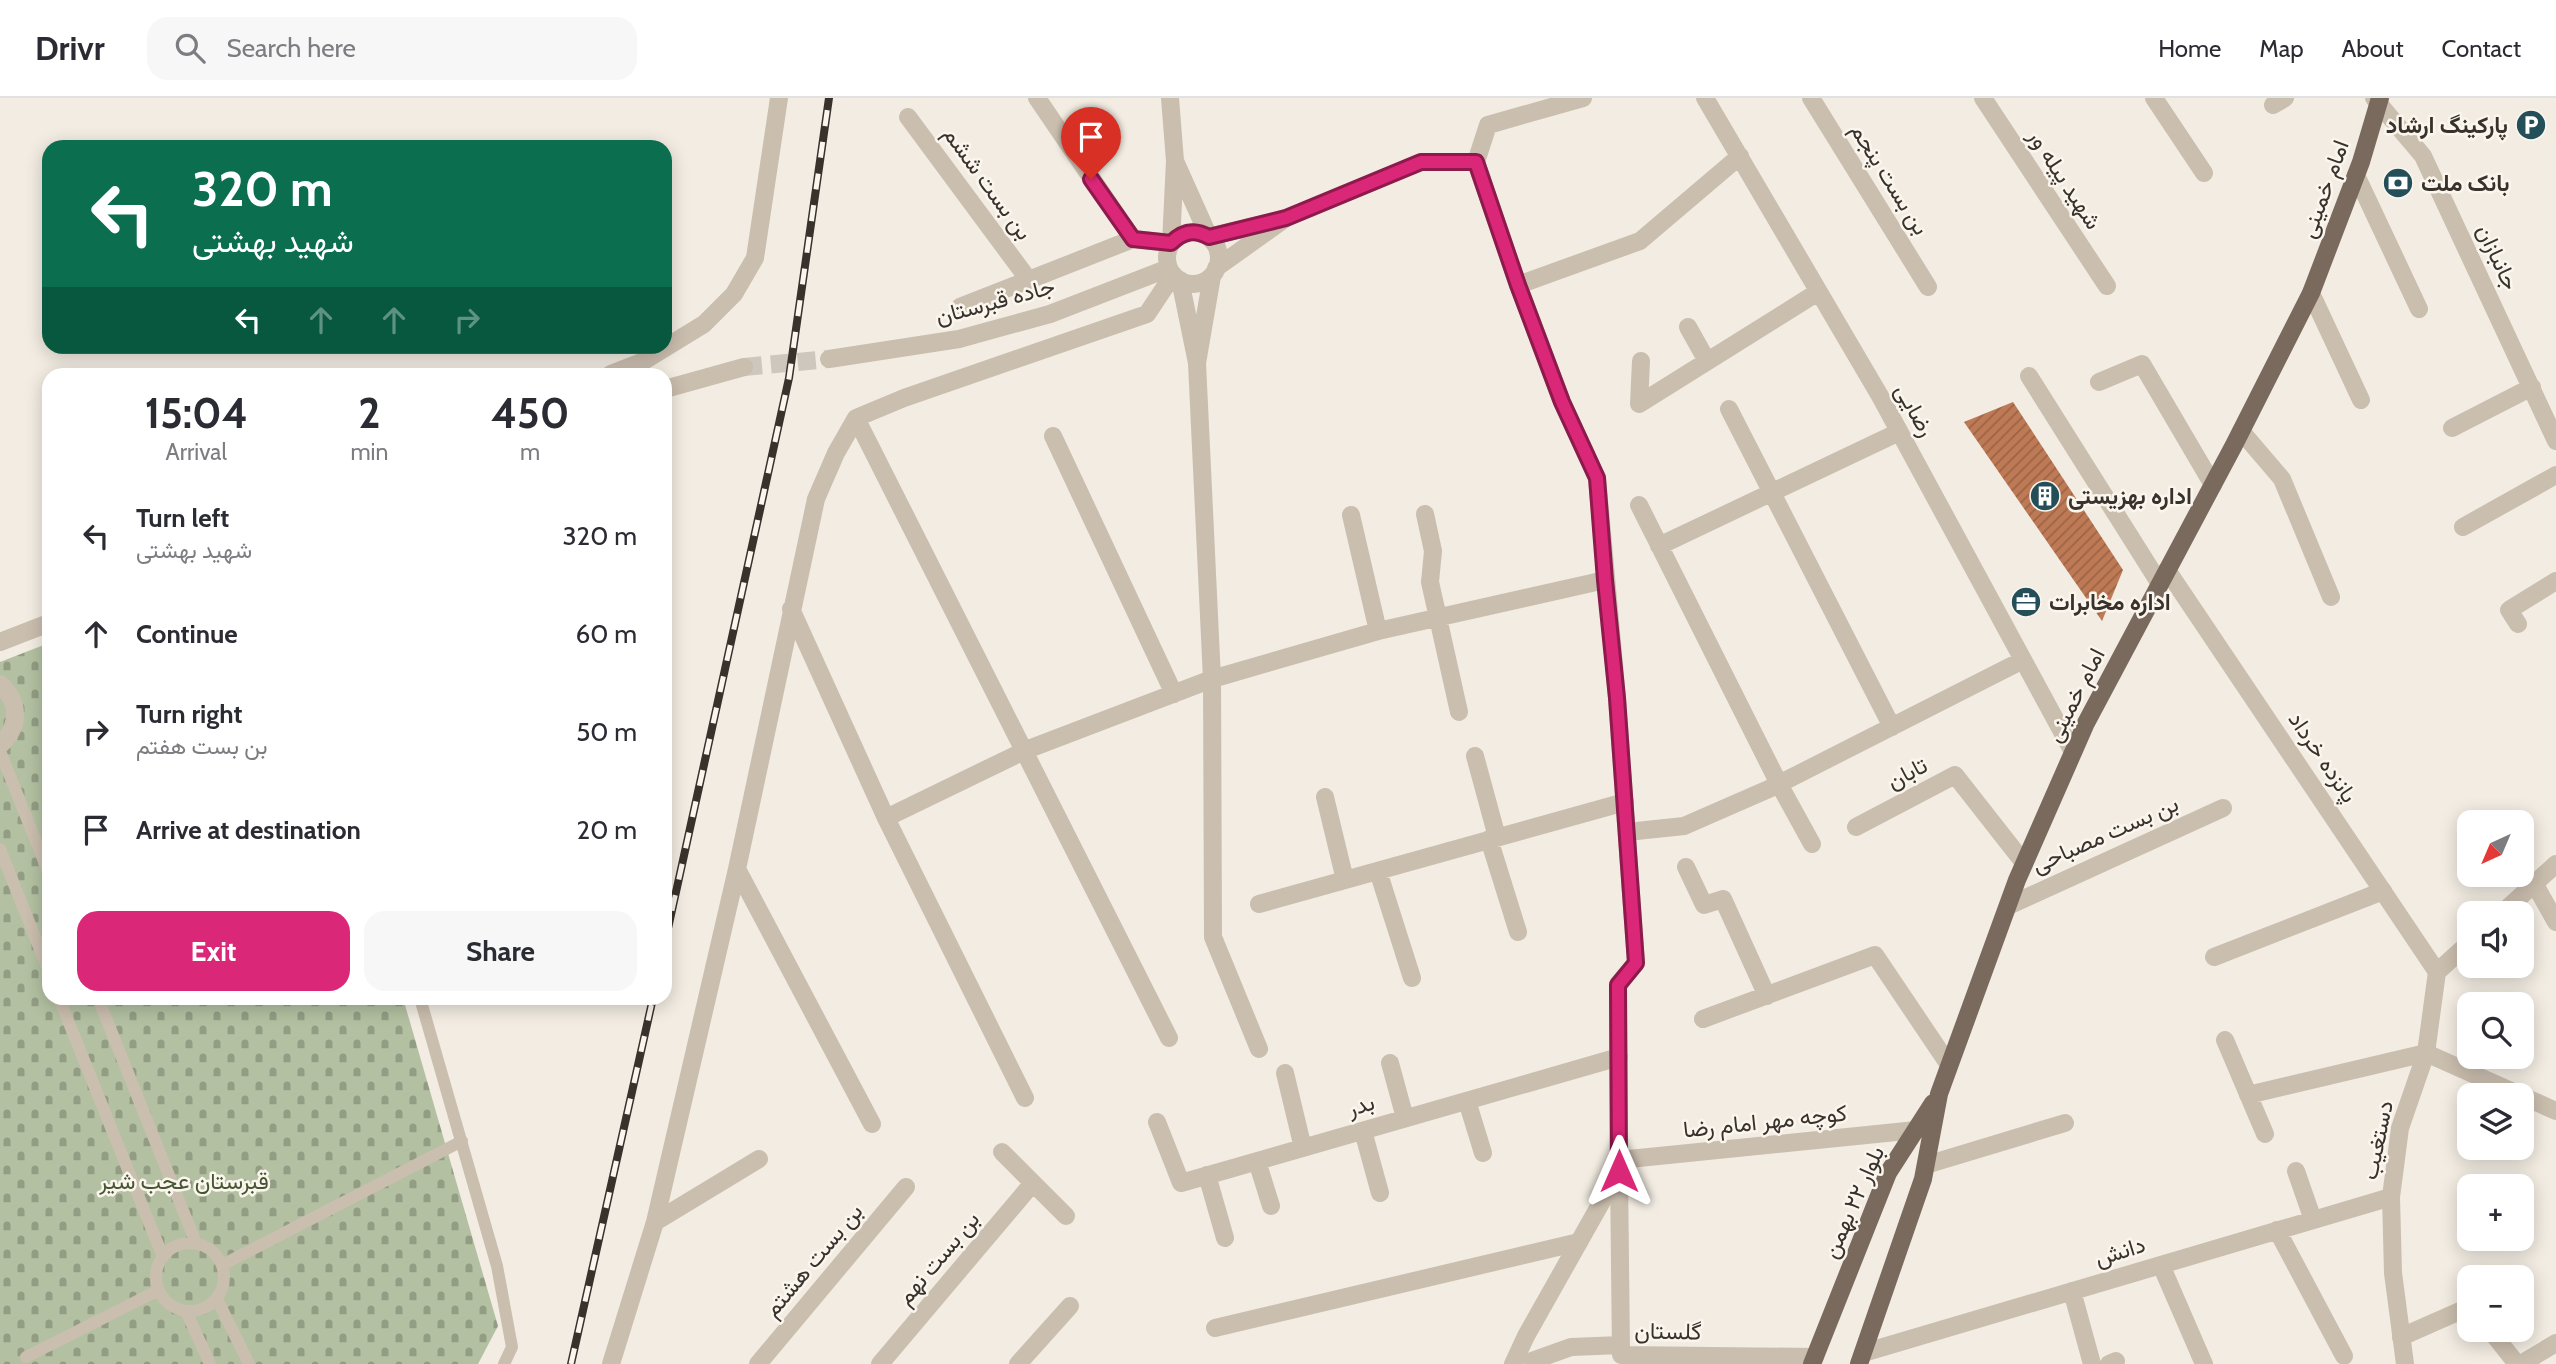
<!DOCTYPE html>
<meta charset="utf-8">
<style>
body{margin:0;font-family:Cabin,Vazirmatn,sans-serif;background:#f7f7f7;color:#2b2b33;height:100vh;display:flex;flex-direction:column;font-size:26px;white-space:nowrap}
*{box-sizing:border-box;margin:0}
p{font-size:23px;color:#7c7c81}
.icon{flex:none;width:38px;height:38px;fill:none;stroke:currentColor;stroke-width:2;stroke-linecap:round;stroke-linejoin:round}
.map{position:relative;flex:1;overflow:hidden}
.details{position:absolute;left:42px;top:270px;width:630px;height:637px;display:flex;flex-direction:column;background:#fff;border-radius:21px;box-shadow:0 4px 18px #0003}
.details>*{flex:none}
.top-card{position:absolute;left:42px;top:42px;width:630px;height:214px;border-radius:21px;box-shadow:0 4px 18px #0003;background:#0b6e4f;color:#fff;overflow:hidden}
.needle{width:46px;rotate:224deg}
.buttons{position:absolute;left:2457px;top:712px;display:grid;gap:14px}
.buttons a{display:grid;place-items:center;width:77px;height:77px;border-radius:14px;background:#fff;box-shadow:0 4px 18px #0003;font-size:35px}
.pin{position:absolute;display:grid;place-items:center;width:60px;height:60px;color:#fff;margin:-72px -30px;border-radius:50% 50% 50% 0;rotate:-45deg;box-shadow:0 0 7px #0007}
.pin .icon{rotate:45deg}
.me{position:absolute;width:77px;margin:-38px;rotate:0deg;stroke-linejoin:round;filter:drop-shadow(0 0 5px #0008)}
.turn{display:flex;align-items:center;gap:24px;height:147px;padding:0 35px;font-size:32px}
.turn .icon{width:91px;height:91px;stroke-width:2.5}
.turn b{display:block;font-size:49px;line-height:60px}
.lanes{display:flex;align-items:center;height:66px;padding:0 35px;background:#0003;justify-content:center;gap:35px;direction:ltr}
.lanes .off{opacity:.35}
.eta{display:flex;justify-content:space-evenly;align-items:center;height:119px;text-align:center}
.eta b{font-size:42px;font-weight:800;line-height:49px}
.cta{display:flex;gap:14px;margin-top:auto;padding:14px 35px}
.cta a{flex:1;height:80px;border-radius:21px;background:#db2777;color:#fff;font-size:28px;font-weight:800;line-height:80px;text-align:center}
.cta a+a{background:#f7f7f7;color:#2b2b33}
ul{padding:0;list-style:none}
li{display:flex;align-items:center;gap:21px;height:98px;padding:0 35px}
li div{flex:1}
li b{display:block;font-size:26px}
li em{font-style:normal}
header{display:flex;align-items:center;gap:42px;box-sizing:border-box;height:98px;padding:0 35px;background:#fff;border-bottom:2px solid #e1e1e2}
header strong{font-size:33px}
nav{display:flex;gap:38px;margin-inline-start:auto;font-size:24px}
.search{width:490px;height:63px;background:#f7f7f7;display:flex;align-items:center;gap:18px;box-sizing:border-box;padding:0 24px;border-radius:21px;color:#7c7c81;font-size:26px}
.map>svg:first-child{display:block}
.cemetery{fill:url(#cemetery-stones)}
.building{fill:url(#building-hatch)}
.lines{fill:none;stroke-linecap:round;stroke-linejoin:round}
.tertiary-tunnel{stroke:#cdc7be;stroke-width:18;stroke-dasharray:18 9;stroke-linecap:butt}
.service{stroke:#cabeae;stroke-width:12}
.minor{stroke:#cabeae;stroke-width:18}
.tertiary{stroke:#cabeae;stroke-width:18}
.primary{stroke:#7a6a5e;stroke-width:18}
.rail-casing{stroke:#39312c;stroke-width:8}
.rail{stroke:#faf6ee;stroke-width:5;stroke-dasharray:16;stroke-linecap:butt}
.route-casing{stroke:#8e194d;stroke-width:18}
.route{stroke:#db2777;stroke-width:12}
.labels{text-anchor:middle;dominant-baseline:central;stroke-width:5;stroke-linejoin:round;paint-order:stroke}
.poi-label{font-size:23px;font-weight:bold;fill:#39312c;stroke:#faf6ee;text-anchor:start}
.street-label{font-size:23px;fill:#39312c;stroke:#faf6ee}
.park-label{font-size:23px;fill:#455631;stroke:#faf6ee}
</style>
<header>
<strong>Drivr</strong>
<div class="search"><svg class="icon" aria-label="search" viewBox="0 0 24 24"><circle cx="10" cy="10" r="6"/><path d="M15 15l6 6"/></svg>Search here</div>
<nav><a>Home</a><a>Map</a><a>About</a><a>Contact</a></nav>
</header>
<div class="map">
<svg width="2556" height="1266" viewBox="0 0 2556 1266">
<defs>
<pattern id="cemetery-stones" width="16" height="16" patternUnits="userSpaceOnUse" patternTransform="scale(1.75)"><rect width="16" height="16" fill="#b3c1a2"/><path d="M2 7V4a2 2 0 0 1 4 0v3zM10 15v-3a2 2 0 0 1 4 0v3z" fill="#939d84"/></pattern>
<pattern id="building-hatch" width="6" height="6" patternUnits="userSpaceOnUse" patternTransform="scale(1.75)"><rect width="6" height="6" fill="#be7955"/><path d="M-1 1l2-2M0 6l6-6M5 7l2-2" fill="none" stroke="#9b6447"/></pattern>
</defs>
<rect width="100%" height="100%" fill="#f2ece2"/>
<path class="cemetery" d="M 49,545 L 49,900 L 403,900 L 498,1228 L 478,1266 L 0,1266 L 0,564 Z"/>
<path class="building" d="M 2013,304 L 2123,472 L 2102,523 L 1964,324 Z"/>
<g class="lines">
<path class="tertiary-tunnel" d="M 744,269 L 829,261"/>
<path class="service" d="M 0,653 L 49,776
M 0,751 L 49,874
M 59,900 L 163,1159
M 98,900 L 196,1145
M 420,900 L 497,1168 L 512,1249 L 504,1266
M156 1179a34 34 0 1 1 68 0a34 34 0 1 1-68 0Z
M 222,1167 L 462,1043
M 217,1201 L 249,1266
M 186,1213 L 210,1266
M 26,1259 L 159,1192"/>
<path class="minor" d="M 1037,0 L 1133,141
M 1705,0 L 1880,298 L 2073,654
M 1811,0 L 1928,189
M 1983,0 L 2107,188
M 2154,0 L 2204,75
M 2374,0 L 2423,58 L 2556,343
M 2273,7 L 2285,0
M 908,19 L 1028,181
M 2356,77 L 2419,211
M 1180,182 L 1197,265 L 1212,178
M 1518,187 L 1640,143 L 1740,58
M 2311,195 L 2361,302
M 960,209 L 1133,141 L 1171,145
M 1688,229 L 1707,263
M 1641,263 L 1639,306 L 1818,194
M 1197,265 L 1212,581 L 1213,839 L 1259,951
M 2029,278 L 2160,486
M 2099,284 L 2142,266 L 2213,387
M 1729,311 L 1892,629
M 856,320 L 1169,940
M 2452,330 L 2532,289
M 2241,333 L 2282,381 L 2331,499
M 1053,338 L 1174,596
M 1639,407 L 1779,686 L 1812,746
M 1425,416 L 1433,453 L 1430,484 L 1459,614
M 1351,417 L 1378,533
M 2463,429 L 2556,377
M 1659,448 L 1899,334
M 791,511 L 886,720 L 1025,1000
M 2518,526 L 2509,512 L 2556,483
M 1475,658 L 1497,739
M 1325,699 L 1345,782
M 886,720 L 1026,652 L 1212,581 L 1378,533 L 1605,482
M 1856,729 L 1955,677 L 2024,765
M 1627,734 L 1684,728 L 1771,690 L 2023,562
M 1489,741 L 1518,834
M 1686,769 L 1704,807 L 1723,801 L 1767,898
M 737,771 L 872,1026
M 1378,773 L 1412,880
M 2534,785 L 2556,824
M 1259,806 L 1625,704
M 2008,808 L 2223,710
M 2214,859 L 2383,793
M 1703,921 L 1875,857 L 1949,967
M 2225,942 L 2265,1036
M 1390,965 L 1405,1020
M 1285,975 L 1303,1050
M 2248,997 L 2426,955 L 2556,1013
M 1467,1003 L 1483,1055
M 1157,1024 L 1181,1085 L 1619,959
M 1363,1033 L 1380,1095
M 1002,1054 L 1066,1118
M 1619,1062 L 1916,1032
M 1257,1063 L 1271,1108
M 1926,1067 L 2065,1025
M 1619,1073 L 1621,1257 L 1815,1259
M 2296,1073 L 2313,1122
M 1207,1077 L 1225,1140
M 655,1124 L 759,1061
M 2277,1132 L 2344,1258
M 2161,1167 L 2204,1266
M 2072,1193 L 2092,1266
M 1215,1230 L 1579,1144
M 2490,1232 L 2517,1266
M 2401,1239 L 2469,1209
M 1863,1255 L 2391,1099
M 1532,1263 L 1571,1249 L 1621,1247
M 611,1266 L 655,1124 L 737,771 L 816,401 L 836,355 L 856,320 L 904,300 L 1147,216 L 1173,177
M 758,1266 L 906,1089
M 880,1266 L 1032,1086
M 1018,1266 L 1070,1208
M 2109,1266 L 2116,1263
M 2521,1266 L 2556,1245"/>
<path class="tertiary" d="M 1170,0 L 1175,63
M 1476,64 L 1518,187 L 1562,304 L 1597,380 L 1617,600 L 1636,865 L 1618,886 L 1619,1073 L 1526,1238 L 1513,1266
M 1286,120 L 1421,64 L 1476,64 L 1488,27 L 1583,0
M1167 160a26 26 0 1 1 52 0a26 26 0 1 1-52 0Z
M 1171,145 L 1175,63 L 1209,139 L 1286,120 L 1216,170
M 829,261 L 959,241 L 1050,216 L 1169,170
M 611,276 L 642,264 L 704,226 L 734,196 L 755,160 L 779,0
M 665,291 L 744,269
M 2167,472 L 2437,874
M 0,544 L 49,525
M 0,586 C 20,604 20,629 0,647
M 2501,816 L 2556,766
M 2405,1266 L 2393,1175 L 2391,1099 L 2400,1030 L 2426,955 L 2437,874 L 2469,845"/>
<path class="primary" d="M 1812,1266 L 1888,1075 L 1933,1005
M 1859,1266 L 1923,1081 L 1939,996 L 2017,782 L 2086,625 L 2234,347 L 2311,195 L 2361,64 L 2380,0"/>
<g class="rail-casing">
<path id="rail" d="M 665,844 L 789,280 L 829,0
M 571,1266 L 653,900"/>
</g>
<use href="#rail" class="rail"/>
</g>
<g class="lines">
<g class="route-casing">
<path id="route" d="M 1091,81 L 1133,141 L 1171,145 C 1183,133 1195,131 1209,139 L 1286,120 L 1421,64 L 1476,64 L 1518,187 L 1562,304 L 1597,380 L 1605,482 L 1617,600 L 1636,865 L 1618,887 L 1619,1073"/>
</g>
<use href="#route" class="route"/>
</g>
<defs>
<g id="parking-disc" transform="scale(1.575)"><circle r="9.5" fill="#244f58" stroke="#faf6ee"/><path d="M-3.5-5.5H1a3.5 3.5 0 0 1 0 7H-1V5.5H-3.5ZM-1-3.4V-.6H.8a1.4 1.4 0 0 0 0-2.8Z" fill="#fff"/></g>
<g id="bank-disc" transform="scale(1.575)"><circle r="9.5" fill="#244f58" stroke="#faf6ee"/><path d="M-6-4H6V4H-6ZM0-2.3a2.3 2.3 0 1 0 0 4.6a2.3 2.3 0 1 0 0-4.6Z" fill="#fff"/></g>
<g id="building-disc" transform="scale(1.575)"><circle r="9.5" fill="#244f58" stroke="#faf6ee"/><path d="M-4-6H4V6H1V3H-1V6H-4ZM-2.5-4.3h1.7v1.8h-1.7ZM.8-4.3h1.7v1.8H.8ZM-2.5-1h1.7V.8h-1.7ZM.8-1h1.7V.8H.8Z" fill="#fff"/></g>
<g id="office-disc" transform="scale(1.575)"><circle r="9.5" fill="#244f58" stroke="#faf6ee"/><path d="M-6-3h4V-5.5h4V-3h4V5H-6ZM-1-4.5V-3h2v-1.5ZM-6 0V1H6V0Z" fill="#fff"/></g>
</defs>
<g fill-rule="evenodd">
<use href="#parking-disc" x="2531" y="27"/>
<use href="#bank-disc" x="2398" y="85"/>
<use href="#building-disc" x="2045" y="398"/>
<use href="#office-disc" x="2026" y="504"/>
</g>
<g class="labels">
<g class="poi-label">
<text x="2508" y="27" text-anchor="end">پارکینگ ارشاد</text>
<text x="2421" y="85">بانک ملت</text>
<text x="2068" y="398">اداره بهزیستی</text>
<text x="2049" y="504">اداره مخابرات</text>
</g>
<g class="street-label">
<text transform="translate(1890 81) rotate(58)">بن بست پنجم</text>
<text transform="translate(2065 81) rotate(57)">شهید پیله ور</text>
<text transform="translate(988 85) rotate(54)">بن بست ششم</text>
<text transform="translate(2324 91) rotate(-70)">امام خمینی</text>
<text transform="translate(2498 159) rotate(65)">جانبازان</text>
<text transform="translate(995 203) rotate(-15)">جاده قبرستان</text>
<text transform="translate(1915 312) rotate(61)">رضایی</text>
<text transform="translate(2075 597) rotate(-63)">امام خمینی</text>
<text transform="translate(2323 659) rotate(56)">پانزده خرداد</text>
<text transform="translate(1907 675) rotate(-28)">تابان</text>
<text transform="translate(2105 736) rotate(-24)">بن بست مصباحی</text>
<text transform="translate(1361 1007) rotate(-16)">بدر</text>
<text transform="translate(1765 1023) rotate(-6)">کوچه مهر امام رضا</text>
<text transform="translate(2377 1042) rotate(-78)">دستغیب</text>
<text transform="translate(1853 1104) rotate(-66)">بلوار ۲۲ بهمن</text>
<text transform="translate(2120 1153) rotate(-17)">دانش</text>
<text transform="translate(938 1160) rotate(-50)">بن بست نهم</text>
<text transform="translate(813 1162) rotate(-50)">بن بست هشتم</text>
<text transform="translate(1668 1233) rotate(1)">گلستان</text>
</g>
<g class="park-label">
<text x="184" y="1083">قبرستان عجب شیر</text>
</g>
</g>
</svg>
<div class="buttons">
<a><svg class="needle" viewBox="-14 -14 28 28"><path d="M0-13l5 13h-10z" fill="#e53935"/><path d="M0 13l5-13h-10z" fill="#7c7c81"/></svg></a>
<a><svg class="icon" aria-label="sound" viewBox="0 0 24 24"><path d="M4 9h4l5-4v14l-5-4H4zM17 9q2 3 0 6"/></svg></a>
<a><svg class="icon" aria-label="search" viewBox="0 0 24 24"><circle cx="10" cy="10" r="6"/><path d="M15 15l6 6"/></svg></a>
<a><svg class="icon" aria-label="layers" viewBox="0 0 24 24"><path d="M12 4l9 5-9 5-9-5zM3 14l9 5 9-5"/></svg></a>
<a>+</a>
<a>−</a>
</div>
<div class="pin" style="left:1091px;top:81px;background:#d93025"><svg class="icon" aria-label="arrive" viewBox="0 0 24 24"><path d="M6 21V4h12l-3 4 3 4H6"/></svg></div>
<svg class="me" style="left:1619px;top:1073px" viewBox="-20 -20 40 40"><path d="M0-17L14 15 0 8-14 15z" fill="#db2777" stroke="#fff" stroke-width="4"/></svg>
<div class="top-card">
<div class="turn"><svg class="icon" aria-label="left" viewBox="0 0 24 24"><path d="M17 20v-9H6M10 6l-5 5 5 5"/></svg><div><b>320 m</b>شهید بهشتی</div></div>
<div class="lanes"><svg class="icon" aria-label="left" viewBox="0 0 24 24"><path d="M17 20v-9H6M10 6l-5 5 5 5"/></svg><svg class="icon off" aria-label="ahead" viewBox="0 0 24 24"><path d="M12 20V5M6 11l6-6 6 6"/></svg><svg class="icon off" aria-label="ahead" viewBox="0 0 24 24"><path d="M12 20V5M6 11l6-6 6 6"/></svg><svg class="icon off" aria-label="right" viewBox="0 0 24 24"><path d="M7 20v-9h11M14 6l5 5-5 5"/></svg></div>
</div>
<section class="details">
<div class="eta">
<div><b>15:04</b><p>Arrival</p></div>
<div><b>2</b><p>min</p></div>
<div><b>450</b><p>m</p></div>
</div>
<ul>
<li><svg class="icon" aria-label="left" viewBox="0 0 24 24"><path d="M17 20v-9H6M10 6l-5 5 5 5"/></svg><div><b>Turn left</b><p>شهید بهشتی</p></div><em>320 m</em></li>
<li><svg class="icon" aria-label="ahead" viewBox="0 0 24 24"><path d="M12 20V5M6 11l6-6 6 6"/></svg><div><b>Continue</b></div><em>60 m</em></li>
<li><svg class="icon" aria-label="right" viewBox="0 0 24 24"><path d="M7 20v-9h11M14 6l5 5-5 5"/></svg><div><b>Turn right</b><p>بن بست هفتم</p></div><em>50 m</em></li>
<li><svg class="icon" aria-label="arrive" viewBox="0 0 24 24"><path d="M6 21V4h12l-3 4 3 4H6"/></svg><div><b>Arrive at destination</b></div><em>20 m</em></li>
</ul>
<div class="cta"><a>Exit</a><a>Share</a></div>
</section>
</div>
